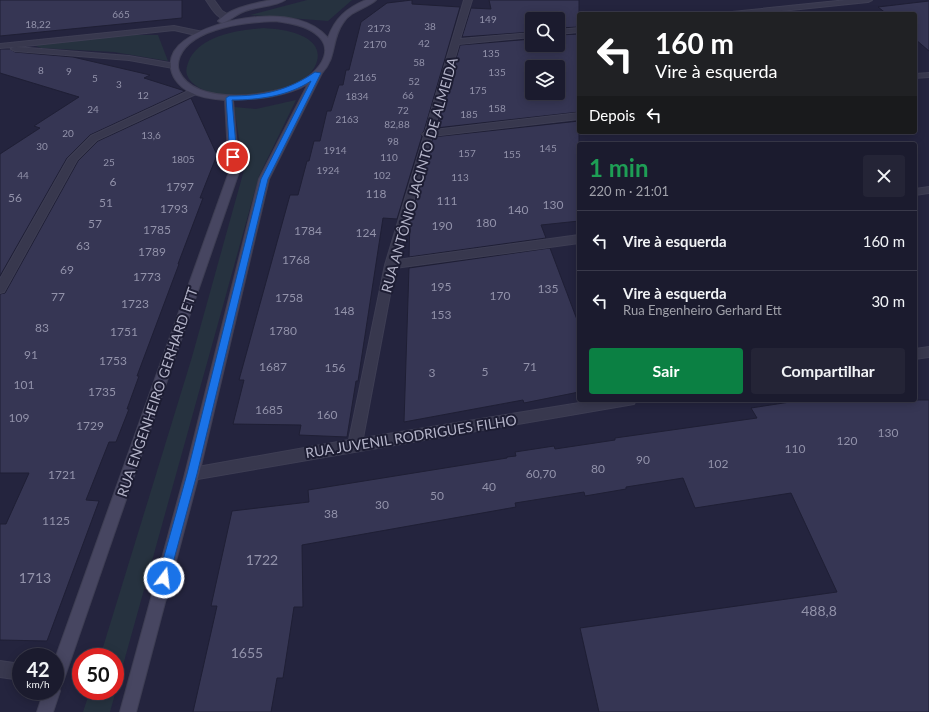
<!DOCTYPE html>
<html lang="pt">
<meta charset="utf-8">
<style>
body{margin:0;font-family:Lato,sans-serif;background:#242436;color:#f1f3f6;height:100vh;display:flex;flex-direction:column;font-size:15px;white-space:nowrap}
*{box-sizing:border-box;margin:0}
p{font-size:13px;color:#a0a1aa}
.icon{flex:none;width:22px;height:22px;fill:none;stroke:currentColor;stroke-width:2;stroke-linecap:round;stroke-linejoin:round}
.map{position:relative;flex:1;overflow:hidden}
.side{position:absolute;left:577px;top:142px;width:340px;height:260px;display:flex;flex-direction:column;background:#1b1b2e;border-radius:4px;box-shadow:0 2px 10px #0003,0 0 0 1px #39394a}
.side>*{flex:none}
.top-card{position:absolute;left:577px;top:12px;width:340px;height:122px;border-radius:4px;box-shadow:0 2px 10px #0003,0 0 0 1px #39394a;background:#202124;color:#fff;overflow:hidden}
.controls{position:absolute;left:525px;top:12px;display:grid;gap:8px}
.controls a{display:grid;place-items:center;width:40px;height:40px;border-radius:4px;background:#1b1b2e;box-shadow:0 2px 10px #0003,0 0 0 1px #39394a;font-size:20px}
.speed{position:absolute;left:12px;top:648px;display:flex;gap:8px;font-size:20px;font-weight:700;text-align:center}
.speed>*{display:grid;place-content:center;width:52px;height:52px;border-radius:50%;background:#1b1b2e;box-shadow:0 2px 10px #0003,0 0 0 1px #39394a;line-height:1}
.speed small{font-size:10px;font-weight:400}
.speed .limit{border:6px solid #d22;background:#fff;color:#111}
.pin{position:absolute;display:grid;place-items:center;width:34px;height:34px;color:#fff;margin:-17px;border:2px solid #fff;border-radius:50%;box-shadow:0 1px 4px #0007}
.me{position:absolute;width:44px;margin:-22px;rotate:15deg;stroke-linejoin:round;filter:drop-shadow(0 0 3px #0008)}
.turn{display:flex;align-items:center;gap:14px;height:84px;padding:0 12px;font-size:18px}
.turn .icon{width:52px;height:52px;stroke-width:2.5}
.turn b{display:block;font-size:28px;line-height:34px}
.then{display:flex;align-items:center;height:38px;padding:0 12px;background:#0003;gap:8px;font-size:15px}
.round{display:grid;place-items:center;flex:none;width:42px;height:42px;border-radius:4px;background:#242436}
.head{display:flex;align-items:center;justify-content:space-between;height:68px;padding:0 12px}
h1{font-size:24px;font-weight:700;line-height:30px;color:#1e9e55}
.cta{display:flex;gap:8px;margin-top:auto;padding:8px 12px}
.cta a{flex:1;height:46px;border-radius:4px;background:#0b8043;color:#fff;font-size:16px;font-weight:700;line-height:46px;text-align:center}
.cta a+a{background:#242436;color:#f1f3f6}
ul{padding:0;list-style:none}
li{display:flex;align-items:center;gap:12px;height:60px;padding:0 12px;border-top:1px solid #39394a}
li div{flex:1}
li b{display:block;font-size:15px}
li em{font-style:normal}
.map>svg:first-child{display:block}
.green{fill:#26323f}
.building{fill:#363654;stroke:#1f1f35;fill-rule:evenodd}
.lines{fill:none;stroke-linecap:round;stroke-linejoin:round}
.service-casing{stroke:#3e3e54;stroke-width:2}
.minor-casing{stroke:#3e3e54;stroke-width:2}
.tertiary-casing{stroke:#3e3e54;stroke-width:2}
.secondary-casing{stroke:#3e3e54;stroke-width:2}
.service{fill:#38384e;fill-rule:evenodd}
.minor{fill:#38384e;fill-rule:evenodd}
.tertiary{fill:#38384e;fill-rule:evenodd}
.secondary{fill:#474661;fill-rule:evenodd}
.route{fill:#1a73e8;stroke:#114b97}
.labels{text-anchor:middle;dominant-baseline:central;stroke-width:4;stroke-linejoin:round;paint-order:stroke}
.far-number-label{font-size:10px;fill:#9292aa}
.number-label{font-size:12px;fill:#9292aa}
.street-label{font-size:14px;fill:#b4b4c9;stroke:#1d1d33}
.near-number-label{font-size:14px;fill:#9292aa}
</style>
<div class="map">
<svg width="929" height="712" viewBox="0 0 929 712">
<rect width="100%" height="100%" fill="#24243e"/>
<path class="green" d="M 307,0 L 352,0 L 328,21 L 250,15 Z
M 264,28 C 276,29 288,30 300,35 C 330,47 318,74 294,85 C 270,96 243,99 217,94 C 206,92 191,86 187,75 C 185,69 188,63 190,58 C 204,34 240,30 264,28 Z
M 134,35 L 158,35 L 168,61 L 114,52 L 41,48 L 31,44 L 53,40 Z
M 296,100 L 259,176 L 110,712 L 83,712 L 90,691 L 115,691 L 115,657 L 100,657 L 192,357 L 244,170 L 234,107 L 256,109 Z"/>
<path class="building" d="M 0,0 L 182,0 L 182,18 L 0,36 Z
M 412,0 L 412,4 L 460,7 L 424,131 L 421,134 L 422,136 L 397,219 L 383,218 L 358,381 L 356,381 L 347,437 L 299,435 L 301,425 L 233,424 L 244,380 L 239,380 L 290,195 L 298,195 L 307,161 L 309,161 L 314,141 L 320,141 L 327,111 L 331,111 L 339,85 L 343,85 L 346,70 L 349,70 L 361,22 L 387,3 Z
M 489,0 L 579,0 L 579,27 L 558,28 L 558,19 L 532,19 L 532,32 L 462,37 L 471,8 L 491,9 Z
M 929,1 L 929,51 L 915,39 L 915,14 L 887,14 L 878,7 Z
M 579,34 L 579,112 L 436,128 L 460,45 L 532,39 L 532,45 L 558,45 L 558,35 ZM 532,67 L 558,67 L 558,93 L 532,93 Z
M 0,49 L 10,49 L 15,52 L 73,57 L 150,75 L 144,78 L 185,91 L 90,135 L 67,158 L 0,276 L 0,154 L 40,128 L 34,126 L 79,97 L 0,73 Z
M 191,98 L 217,155 L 200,198 L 203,198 L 178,264 L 179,264 L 137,376 L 139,376 L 127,409 L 129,409 L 116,442 L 109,442 L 86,500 L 99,501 L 47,641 L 0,640 L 0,524 L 6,524 L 29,473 L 0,473 L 0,294 L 5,293 L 78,161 L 98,141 Z
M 579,121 L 579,221 L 541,225 L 546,238 L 409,257 L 410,220 L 433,137 Z
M 550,248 L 579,325 L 579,392 L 524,403 L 523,400 L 404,422 L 409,268 Z
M 803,400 L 929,400 L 929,712 L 599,712 L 580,628 L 837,592 L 791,493 L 695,508 L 683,478 L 626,487 L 626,489 L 585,496 L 584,492 L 515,503 L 516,507 L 302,545 L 303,607 L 294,607 L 283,678 L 277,678 L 271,712 L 193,712 L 217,606 L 211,606 L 232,511 L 309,502 L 308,490 L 507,458 L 507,457 L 516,456 L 515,452 L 554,446 L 555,449 L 615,440 L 615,438 L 757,418 L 751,408 Z"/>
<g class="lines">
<g class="service-casing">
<path id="service" d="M 206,0 L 214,0 L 222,11 L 229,15 L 229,19 C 217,20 212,8 206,0 Z"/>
</g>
<g class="minor-casing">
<path id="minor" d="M 464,0 L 472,0 L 460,39 L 532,33 L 532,37 L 459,44 L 434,130 L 579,113 L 579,119 L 432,136 L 397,260 L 579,235 L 579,243 L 395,268 L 363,438 L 598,400 L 636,400 L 634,404 L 192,480 L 187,478 L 185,474 L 187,470 L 192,468 L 349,440 L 385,265 L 424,136 L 422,134 L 425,132 Z
M 847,0 L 872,0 L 868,2 L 753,14 L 728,14 L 732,12 Z
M 579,28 L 579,32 L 558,34 L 558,30 Z
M 929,73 L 929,77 L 915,78 L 915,74 Z
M 195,88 L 199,91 L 198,93 L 97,140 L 77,160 L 4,292 L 0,293 L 0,279 L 68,159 L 91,136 Z
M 929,187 L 929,193 L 915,195 L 915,189 Z
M 929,347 L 929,357 L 915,359 L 915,349 Z
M 0,661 L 21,664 L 21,680 L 0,677 Z"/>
</g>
<g class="tertiary-casing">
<path id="tertiary" d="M 174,26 L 203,32 L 204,34 L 200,36 L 174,30 L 16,47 L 129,56 L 176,64 L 177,66 L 173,68 L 129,60 L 15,51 L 11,49 L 14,47 L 0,48 L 0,44 Z"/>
</g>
<g class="secondary-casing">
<path id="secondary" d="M 271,0 L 285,0 C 277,6 255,7 245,11 C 236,14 230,21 222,23 L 218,21 C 231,7 253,4 271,0 Z
M 366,0 L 376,0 C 366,9 351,10 343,23 C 331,40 337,57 322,73 L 269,179 L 199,474 L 136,712 L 120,712 L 185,474 L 259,179 L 308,84 C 286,97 258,99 233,100 L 239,172 L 63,682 L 59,688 L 60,691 L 53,712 L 37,712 L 44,691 L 55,691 L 55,659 L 229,172 L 225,100 C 214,99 202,98 192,93 C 169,83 162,57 184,41 C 216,17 299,2 328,38 C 335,18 347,8 366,0 ZM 276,21 C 287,23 298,24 308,29 C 338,44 324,68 301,81 C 274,97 194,107 179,71 C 177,66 178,61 180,56 C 193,27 248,22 276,21 Z"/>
</g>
<use href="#service" class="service"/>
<use href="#minor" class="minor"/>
<use href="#tertiary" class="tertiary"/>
<use href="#secondary" class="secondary"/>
</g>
<path class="route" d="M 315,72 L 321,73 L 268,179 L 197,474 L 169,578 L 168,582 L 164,583 L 160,582 L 158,578 L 187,474 L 261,179 L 311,81 C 288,96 259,100 232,100 L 237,157 L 233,159 L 230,157 L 226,98 L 229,96 C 263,96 287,91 315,72 Z"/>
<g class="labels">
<g class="far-number-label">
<text x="121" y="14">665</text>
<text x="488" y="19">149</text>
<text x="38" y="24">18,22</text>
<text x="430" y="26">38</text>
<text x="379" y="28">2173</text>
<text x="424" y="43">42</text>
<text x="375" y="44">2170</text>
<text x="491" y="53">135</text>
<text x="419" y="62">58</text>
<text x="41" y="70">8</text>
<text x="69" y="71">9</text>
<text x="497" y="72">135</text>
<text x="365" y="77">2165</text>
<text x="95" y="78">5</text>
<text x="414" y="81">52</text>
<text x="119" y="84">3</text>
<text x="478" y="90">175</text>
<text x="143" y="95">12</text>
<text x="408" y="95">66</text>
<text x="357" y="96">1834</text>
<text x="497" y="108">158</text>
<text x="93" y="109">24</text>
<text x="403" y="110">72</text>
<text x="469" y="114">185</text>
<text x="347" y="119">2163</text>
<text x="397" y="124">82,88</text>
<text x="68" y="133">20</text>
<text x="151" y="135">13,6</text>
<text x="393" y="141">98</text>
<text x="42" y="146">30</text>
<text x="548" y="148">145</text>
<text x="335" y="150">1914</text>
<text x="467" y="153">157</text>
<text x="512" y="154">155</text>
<text x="389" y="157">110</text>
<text x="183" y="159">1805</text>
<text x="109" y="162">25</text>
<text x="328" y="170">1924</text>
<text x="23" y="175">44</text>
<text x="382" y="175">102</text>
<text x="460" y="177">113</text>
</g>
<g class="number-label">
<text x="113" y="181">6</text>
<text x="180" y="186">1797</text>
<text x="376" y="193">118</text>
<text x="15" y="197">56</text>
<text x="447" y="200">111</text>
<text x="106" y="202">51</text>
<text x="553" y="204">130</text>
<text x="174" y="208">1793</text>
<text x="518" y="209">140</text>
<text x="486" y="222">180</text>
<text x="95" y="223">57</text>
<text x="442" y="225">190</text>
<text x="157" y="229">1785</text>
<text x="308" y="230">1784</text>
<text x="366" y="232">124</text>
<text x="83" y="245">63</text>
<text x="152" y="251">1789</text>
<text x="296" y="259">1768</text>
<text x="67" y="269">69</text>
<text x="147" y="276">1773</text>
<text x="441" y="286">195</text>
<text x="548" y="288">135</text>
<text x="500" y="295">170</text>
<text x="58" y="296">77</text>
<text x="289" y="297">1758</text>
<text x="135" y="303">1723</text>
<text x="344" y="310">148</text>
<text x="441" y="314">153</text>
<text x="42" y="327">83</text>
<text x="283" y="330">1780</text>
<text x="124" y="331">1751</text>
<text x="31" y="354">91</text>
<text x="113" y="360">1753</text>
<text x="273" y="366">1687</text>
<text x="530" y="366">71</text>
<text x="335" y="367">156</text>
<text x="485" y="371">5</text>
<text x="432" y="372">3</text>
<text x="24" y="384">101</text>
<text x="102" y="391">1735</text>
<text x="269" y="409">1685</text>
<text x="327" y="414">160</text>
<text x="19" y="417">109</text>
<text x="90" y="425">1729</text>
<text x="888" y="432">130</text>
<text x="847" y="440">120</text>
<text x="795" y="448">110</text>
<text x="643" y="459">90</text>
<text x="718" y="463">102</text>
<text x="598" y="468">80</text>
<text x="541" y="473">60,70</text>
<text x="62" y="474">1721</text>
<text x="489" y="486">40</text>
<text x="437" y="495">50</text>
<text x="382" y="504">30</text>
<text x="331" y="513">38</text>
<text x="56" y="520">1125</text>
</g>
<g class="street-label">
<text transform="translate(419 175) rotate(-74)">RUA ANTÔNIO JACINTO DE ALMEIDA</text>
<text transform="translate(157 392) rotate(-71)">RUA ENGENHEIRO GERHARD ETT</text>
<text transform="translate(411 436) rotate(-9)">RUA JUVENIL RODRIGUES FILHO</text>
</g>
<g class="near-number-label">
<text x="262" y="559">1722</text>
<text x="35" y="577">1713</text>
<text x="819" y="610">488,8</text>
<text x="247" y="652">1655</text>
</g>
</g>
</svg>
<div class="controls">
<a><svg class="icon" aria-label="search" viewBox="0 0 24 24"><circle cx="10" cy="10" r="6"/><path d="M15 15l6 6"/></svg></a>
<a><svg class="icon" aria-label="layers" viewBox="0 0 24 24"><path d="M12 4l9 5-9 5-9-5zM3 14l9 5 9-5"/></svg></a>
</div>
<div class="speed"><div>42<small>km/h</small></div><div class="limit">50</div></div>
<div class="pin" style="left:233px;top:157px;background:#d93025"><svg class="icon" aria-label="arrive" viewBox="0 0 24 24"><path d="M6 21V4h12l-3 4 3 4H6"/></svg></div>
<svg class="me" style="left:164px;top:578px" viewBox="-20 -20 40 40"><circle r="17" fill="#1a73e8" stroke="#fff" stroke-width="3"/><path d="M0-11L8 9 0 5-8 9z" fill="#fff"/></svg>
<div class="top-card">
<div class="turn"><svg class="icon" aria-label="left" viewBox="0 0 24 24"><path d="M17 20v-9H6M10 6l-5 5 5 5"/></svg><div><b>160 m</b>Vire à esquerda</div></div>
<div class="then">Depois<svg class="icon" aria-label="left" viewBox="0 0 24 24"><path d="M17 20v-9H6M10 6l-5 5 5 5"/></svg></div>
</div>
<section class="side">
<div class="head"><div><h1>1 min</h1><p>220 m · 21:01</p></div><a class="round"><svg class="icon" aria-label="close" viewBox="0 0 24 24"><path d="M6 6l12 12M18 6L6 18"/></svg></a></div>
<ul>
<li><svg class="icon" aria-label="left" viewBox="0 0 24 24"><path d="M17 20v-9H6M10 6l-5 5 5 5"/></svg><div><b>Vire à esquerda</b></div><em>160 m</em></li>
<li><svg class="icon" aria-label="left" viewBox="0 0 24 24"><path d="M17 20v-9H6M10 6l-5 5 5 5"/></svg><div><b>Vire à esquerda</b><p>Rua Engenheiro Gerhard Ett</p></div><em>30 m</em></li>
</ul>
<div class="cta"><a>Sair</a><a>Compartilhar</a></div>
</section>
</div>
